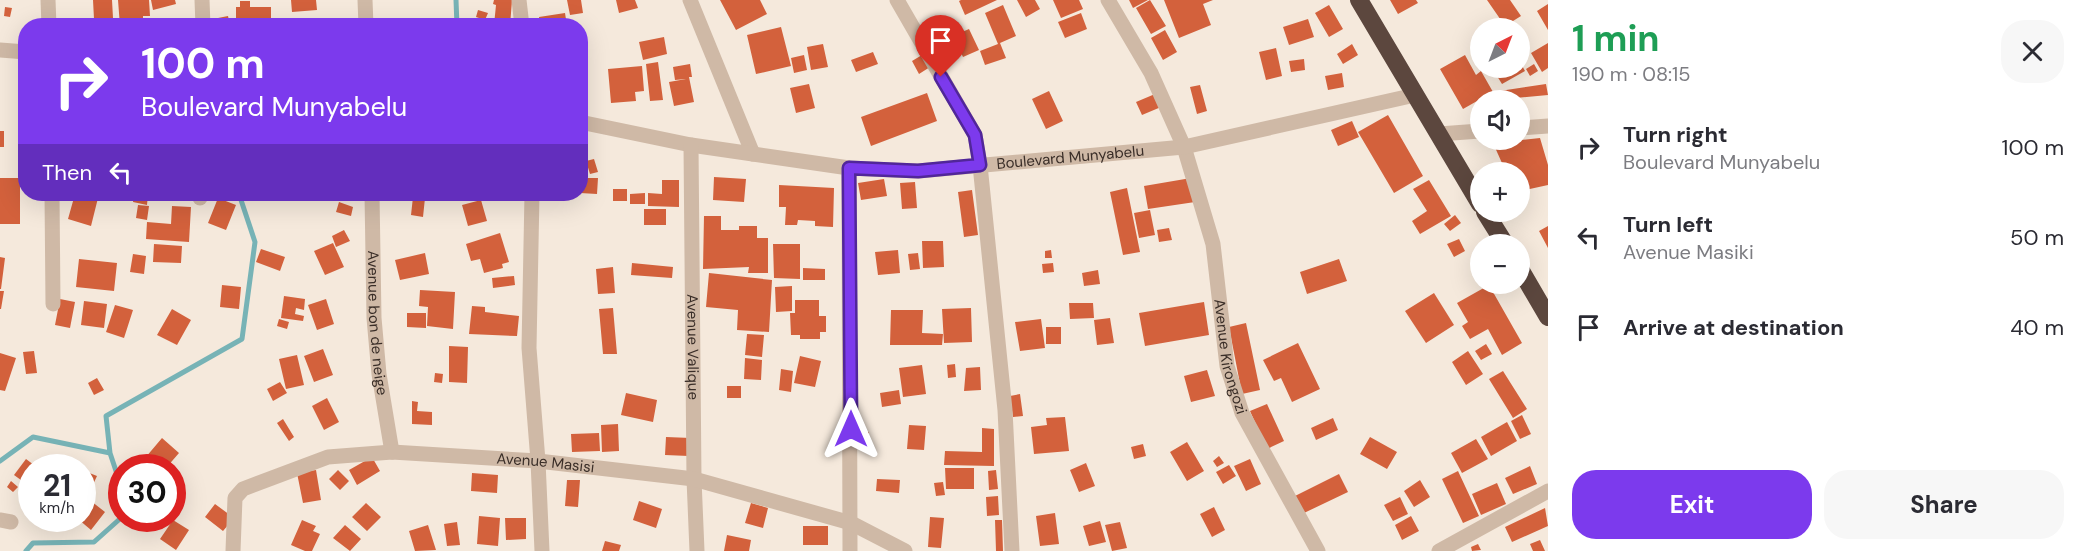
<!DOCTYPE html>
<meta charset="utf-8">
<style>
body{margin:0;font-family:"DM Sans",sans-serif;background:#f7f7f7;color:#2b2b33;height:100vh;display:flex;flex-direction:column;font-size:22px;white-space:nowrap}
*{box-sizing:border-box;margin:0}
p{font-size:20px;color:#7c7c81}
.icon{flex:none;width:33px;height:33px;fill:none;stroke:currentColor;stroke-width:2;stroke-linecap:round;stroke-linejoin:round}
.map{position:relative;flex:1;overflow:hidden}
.details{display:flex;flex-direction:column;background:#fff;width:540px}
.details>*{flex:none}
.banner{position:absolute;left:18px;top:18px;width:570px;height:183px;border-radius:24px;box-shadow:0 6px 24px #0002;background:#7c3aed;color:#fff;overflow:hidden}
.needle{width:39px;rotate:42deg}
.buttons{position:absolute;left:1470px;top:18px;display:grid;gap:12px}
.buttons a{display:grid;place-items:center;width:60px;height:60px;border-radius:50%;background:#fff;box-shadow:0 6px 24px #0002;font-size:30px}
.speed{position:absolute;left:18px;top:454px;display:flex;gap:12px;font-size:30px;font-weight:700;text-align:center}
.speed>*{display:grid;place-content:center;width:78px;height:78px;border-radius:50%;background:#fff;box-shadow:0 6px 24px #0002;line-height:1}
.speed small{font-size:15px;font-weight:400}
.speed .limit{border:9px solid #d22;background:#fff;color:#111}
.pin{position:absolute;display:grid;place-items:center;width:51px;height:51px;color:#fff;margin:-62px -26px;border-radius:50% 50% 50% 0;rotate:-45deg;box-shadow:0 0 6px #0007}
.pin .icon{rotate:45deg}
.me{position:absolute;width:66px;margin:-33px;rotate:0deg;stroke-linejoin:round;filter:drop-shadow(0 0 4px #0008)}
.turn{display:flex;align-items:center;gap:21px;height:126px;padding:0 24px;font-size:27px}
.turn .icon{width:78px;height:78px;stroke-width:2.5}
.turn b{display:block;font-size:42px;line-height:51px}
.then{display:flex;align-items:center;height:57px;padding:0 24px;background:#0003;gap:12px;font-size:22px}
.round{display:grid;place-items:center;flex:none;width:63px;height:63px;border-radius:24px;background:#f7f7f7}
.headline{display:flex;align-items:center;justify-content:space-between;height:102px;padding:0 24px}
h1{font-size:36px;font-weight:700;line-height:45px;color:#1e9e55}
.cta{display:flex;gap:12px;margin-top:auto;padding:12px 24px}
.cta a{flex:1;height:69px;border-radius:24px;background:#7c3aed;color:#fff;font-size:24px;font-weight:700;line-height:69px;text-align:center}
.cta a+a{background:#f7f7f7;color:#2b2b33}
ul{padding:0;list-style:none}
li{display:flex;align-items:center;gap:18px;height:90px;padding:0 24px}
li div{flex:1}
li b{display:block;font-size:22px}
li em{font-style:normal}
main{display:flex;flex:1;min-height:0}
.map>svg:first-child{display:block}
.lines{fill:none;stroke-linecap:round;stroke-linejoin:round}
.stream{stroke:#77b3b6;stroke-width:5}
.building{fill:#d3613c}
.minor{stroke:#cfb9a6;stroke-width:15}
.highway{stroke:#5c473e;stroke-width:18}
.route-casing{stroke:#51269a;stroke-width:15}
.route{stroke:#7c3aed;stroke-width:10}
.labels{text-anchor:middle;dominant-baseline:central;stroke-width:6;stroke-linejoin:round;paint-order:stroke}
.street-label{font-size:15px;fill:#3a2e28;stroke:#fcf3e9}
</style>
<main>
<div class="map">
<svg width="1548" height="551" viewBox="0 0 1548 551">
<rect width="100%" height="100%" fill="#f5e9dc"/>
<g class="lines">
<path class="stream" d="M 456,0 L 457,26
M 0,461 L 33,437 L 110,453
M 122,489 L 110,453 L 106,416 L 242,339 L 255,242 L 241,200 L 245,194
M 26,551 L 33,543 L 94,542 L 122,517"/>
</g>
<path class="building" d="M 93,0 L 112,0 L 113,18 L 94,19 Z
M 118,0 L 149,0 L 150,16 L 143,16 L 143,24 L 120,26 Z
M 151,0 L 175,0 L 176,4 L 153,10 Z
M 291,0 L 316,0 L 317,10 L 292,12 Z
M 494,0 L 512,0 L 510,26 L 494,25 L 496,5 L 493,4 Z
M 567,0 L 581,0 L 583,13 L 570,15 Z
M 616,0 L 635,0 L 638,8 L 619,13 Z
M 720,0 L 760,0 L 767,14 L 736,30 Z
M 997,0 L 965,15 L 959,1 L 961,0 Z
M 1017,0 L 1035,0 L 1040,9 L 1026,17 Z
M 1053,0 L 1079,0 L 1083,9 L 1061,18 Z
M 1129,0 L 1148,0 L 1133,8 Z
M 1150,0 L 1166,26 L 1151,34 L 1136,8 Z
M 1164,0 L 1213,0 L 1203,4 L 1211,25 L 1179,38 Z
M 1390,0 L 1416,0 L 1418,3 L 1398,14 Z
M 1487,0 L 1510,0 L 1521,16 L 1505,26 Z
M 240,1 L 250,1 L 250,7 L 271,7 L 271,23 L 236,23 L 236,7 L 240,7 Z
M 1548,4 L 1548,30 L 1537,11 Z
M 1003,5 L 1016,36 L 1000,43 L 1006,58 L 985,65 L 980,51 L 998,44 L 985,13 Z
M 1329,5 L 1343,29 L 1329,37 L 1315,13 Z
M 5,7 L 12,8 L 10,17 L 4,16 Z
M 478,10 L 488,13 L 485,20 L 476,17 Z
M 565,13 L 567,26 L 540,26 L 539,17 Z
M 1081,13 L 1087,29 L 1065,38 L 1058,22 Z
M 228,16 L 230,25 L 220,26 L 218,18 Z
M 1308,19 L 1314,37 L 1289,45 L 1283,27 Z
M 280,20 L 281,25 L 274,26 L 273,21 Z
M 781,27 L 791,66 L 756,74 L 747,35 Z
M 969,29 L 979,50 L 963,57 L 953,36 Z
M 1165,30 L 1177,52 L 1163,60 L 1151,38 Z
M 664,37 L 667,54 L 643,60 L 639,42 Z
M 1548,43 L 1548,68 L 1542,72 L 1531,53 Z
M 823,44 L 828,67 L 811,70 L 807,47 Z
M 1352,44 L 1358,55 L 1343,64 L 1337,54 Z
M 1480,46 L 1480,62 L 1474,50 Z
M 1276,48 L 1282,76 L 1266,80 L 1259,52 Z
M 873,52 L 878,64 L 856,72 L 851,60 Z
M 804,55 L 807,70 L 794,73 L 791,58 Z
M 922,55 L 930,67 L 919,74 L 912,61 Z
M 1465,55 L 1476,75 L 1481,71 L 1493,92 L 1463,109 L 1440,69 Z
M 1304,59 L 1305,70 L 1291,72 L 1289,61 Z
M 658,62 L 663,100 L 650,101 L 646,64 Z
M 1520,62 L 1525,71 L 1502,84 L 1492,68 L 1520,68 Z
M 690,64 L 692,77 L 689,77 L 694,102 L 674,106 L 669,82 L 686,79 L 675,80 L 673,67 Z
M 1534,64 L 1538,71 L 1530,76 L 1526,69 Z
M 642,66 L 644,91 L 635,92 L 636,101 L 611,103 L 608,69 Z
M 1342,73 L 1344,87 L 1328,90 L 1325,76 Z
M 809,84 L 815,108 L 796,113 L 790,88 Z
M 1546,84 L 1548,95 L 1494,100 L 1493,92 Z
M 1200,85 L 1207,111 L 1197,114 L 1190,87 Z
M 1049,91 L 1063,121 L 1046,129 L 1032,99 Z
M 927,93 L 937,121 L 871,146 L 861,117 Z
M 1155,94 L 1161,107 L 1142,115 L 1136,102 Z
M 1388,115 L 1423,176 L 1394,193 L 1358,132 Z
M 1352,121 L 1359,137 L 1338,146 L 1331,130 Z
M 26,130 L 26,150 L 20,151 L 18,131 Z
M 0,131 L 4,131 L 4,147 L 0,147 Z
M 1540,138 L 1548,165 L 1548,185 L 1520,191 L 1520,172 L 1506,172 L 1493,143 Z
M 594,159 L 598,172 L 590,174 L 586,161 Z
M 714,177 L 746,179 L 744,202 L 713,200 Z
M 0,178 L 20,178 L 20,224 L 0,224 Z
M 580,178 L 598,178 L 597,194 L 580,193 Z
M 1191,178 L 1195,202 L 1148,209 L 1144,186 Z
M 884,179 L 887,196 L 861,200 L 858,183 Z
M 662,180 L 679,180 L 679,207 L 648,206 L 648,193 L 662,194 Z
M 1429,180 L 1451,216 L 1420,234 L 1412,221 L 1427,211 L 1413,189 Z
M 915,182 L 917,208 L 902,209 L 900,183 Z
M 779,185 L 834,188 L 833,227 L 815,226 L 815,221 L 798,220 L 797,225 L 785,225 L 786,207 L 779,207 Z
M 1127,188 L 1140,252 L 1123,255 L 1110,192 Z
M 613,189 L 627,189 L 627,201 L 613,201 Z
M 972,190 L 978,235 L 964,237 L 958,192 Z
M 645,193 L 645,204 L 630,204 L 630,194 Z
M 75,194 L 98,198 L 91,226 L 68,219 Z
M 134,194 L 148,194 L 147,205 L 133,202 Z
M 413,197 L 425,198 L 423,217 L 411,215 Z
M 218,198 L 236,205 L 226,230 L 208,223 Z
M 481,200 L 487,221 L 468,226 L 462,205 Z
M 339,202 L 353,207 L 351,216 L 336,212 Z
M 138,205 L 149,206 L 147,220 L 136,218 Z
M 172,206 L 191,207 L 189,242 L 146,239 L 147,222 L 171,224 Z
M 644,209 L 666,209 L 666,225 L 644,225 Z
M 1150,210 L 1155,235 L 1139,238 L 1134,213 Z
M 1455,215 L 1461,223 L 1450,231 L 1444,224 Z
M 704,216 L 721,216 L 721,230 L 739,230 L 739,226 L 757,226 L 757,238 L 768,238 L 768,273 L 748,273 L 749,267 L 703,269 Z
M 1548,226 L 1548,248 L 1539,231 Z
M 1169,228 L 1172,240 L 1159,242 L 1157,230 Z
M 344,230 L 350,241 L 336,247 L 332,236 Z
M 500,233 L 509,262 L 502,264 L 503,268 L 484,273 L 480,259 L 471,261 L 466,244 Z
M 1459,239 L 1465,251 L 1454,257 L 1447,244 Z
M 922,241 L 943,241 L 944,267 L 923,268 Z
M 333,243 L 344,267 L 325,275 L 314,251 Z
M 154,244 L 182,246 L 181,263 L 153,262 Z
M 773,244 L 800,244 L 800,279 L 774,278 Z
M 261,249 L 285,257 L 280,271 L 256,262 Z
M 898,250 L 900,273 L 878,275 L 875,252 Z
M 1051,250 L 1052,258 L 1045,258 L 1045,251 Z
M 425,253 L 429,274 L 400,280 L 395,260 Z
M 918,253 L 920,269 L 910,270 L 908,254 Z
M 133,254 L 146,256 L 144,274 L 130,272 Z
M 0,257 L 5,258 L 1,289 L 0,289 Z
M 79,259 L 117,263 L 114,291 L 76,287 Z
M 1339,259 L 1347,281 L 1307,294 L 1300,272 Z
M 632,263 L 673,267 L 672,278 L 631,275 Z
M 1053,263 L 1054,272 L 1043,273 L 1042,264 Z
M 613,267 L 615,293 L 598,294 L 596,269 Z
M 803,268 L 825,269 L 825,280 L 803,280 Z
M 1098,270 L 1100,284 L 1084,286 L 1082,273 Z
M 709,273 L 772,280 L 769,332 L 737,330 L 738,310 L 706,307 Z
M 514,276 L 515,285 L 493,288 L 492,278 Z
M 222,285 L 241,287 L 239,309 L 220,307 Z
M 1489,285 L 1522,343 L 1502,355 L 1488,329 L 1470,339 L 1462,326 L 1468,322 L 1457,303 Z
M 792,286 L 792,311 L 776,312 L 775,287 Z
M 420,290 L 455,292 L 453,329 L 427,326 L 428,307 L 419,306 Z
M 0,291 L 4,291 L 1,309 L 0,309 Z
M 1434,293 L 1454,325 L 1426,343 L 1405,311 Z
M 284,296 L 305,299 L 304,310 L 296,308 L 295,314 L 304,316 L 303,321 L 281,318 Z
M 60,299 L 75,302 L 70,328 L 55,325 Z
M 326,299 L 334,324 L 317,330 L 308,305 Z
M 795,300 L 819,300 L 819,316 L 826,316 L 826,332 L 820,332 L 820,339 L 800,339 L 800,335 L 791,335 L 790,313 L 795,313 Z
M 84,301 L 107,304 L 104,328 L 81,325 Z
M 1204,302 L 1209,335 L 1145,346 L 1139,313 Z
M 1069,303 L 1093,303 L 1094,318 L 1070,319 Z
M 115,305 L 133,310 L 124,338 L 106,332 Z
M 472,306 L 485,307 L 485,312 L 519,316 L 517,336 L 469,334 Z
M 613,308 L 617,354 L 603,354 L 599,309 Z
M 971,308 L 972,342 L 944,343 L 942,309 Z
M 172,309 L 191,320 L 177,345 L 157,335 Z
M 891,310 L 923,310 L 922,333 L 943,334 L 942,345 L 890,345 Z
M 407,313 L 426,313 L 426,328 L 407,327 Z
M 1110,318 L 1114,343 L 1097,345 L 1094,320 Z
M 279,319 L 289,322 L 287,329 L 277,326 Z
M 1041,319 L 1045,348 L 1020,351 L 1015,322 Z
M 1246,323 L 1260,390 L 1242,394 L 1229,327 Z
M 1046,327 L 1061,327 L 1061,344 L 1046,344 Z
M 747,334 L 764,335 L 762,357 L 745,355 Z
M 1298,343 L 1320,389 L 1292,402 L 1281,378 L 1274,381 L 1263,360 Z
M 1486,344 L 1492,354 L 1481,360 L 1475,351 Z
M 449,346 L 468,347 L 467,383 L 449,382 Z
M 323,349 L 333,375 L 314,382 L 304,356 Z
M 34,351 L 37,373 L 26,374 L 23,352 Z
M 1468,351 L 1483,374 L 1466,385 L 1452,362 Z
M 0,353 L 16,358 L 5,391 L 0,390 Z
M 297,355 L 304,385 L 286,389 L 279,359 Z
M 800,356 L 821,361 L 815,387 L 794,383 Z
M 745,358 L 762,360 L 761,380 L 744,379 Z
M 955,364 L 956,377 L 948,378 L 947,365 Z
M 922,365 L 926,394 L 903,397 L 899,368 Z
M 980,367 L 981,390 L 964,391 L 966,368 Z
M 781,369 L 793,371 L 791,392 L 779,390 Z
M 1207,370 L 1215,396 L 1191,402 L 1184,376 Z
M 1503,371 L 1527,409 L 1513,418 L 1489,379 Z
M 435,373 L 443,374 L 442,383 L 434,382 Z
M 97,378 L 104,390 L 94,395 L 88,383 Z
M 280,382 L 287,393 L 273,401 L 267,389 Z
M 727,386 L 741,386 L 741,398 L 727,398 Z
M 899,390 L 901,404 L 882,407 L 880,393 Z
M 626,393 L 657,400 L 653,422 L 621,415 Z
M 1020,394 L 1023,416 L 1013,417 L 1010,396 Z
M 327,398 L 339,422 L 324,430 L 312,406 Z
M 412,401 L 418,402 L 417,411 L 432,412 L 432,425 L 412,424 Z
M 1267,404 L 1284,441 L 1267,449 L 1250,411 Z
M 1522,415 L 1531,434 L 1520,439 L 1511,421 Z
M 1065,417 L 1069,451 L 1034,454 L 1031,427 L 1047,425 L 1046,418 Z
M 1333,418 L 1338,430 L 1316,440 L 1311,428 Z
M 283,419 L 294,437 L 289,441 L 277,423 Z
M 1507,422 L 1517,441 L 1491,456 L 1481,437 Z
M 618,424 L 619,451 L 602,452 L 601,425 Z
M 909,425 L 926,426 L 924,450 L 907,449 Z
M 982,428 L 994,429 L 994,466 L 944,465 L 945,451 L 982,452 Z
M 862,431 L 869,432 L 867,443 L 861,442 Z
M 599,433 L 600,451 L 572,452 L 571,434 Z
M 666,437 L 691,438 L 689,456 L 665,455 Z
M 1370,437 L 1397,452 L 1387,469 L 1360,454 Z
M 162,438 L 179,453 L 166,468 L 145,468 L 140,464 Z
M 1476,439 L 1488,459 L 1462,473 L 1451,453 Z
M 1187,442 L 1204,471 L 1187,481 L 1170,452 Z
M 1143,444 L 1146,456 L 1134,459 L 1131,447 Z
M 1219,456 L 1224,463 L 1217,467 L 1213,461 Z
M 372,457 L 380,471 L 357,485 L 349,470 Z
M 26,459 L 38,468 L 32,468 L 32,488 L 14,475 Z
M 1250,459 L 1261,484 L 1246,491 L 1234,466 Z
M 1086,463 L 1095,486 L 1079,492 L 1070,470 Z
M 1229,465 L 1236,476 L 1223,484 L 1216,472 Z
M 1530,466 L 1537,484 L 1513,494 L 1505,478 Z
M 945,468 L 974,468 L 974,489 L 946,489 Z
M 82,470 L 97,476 L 89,493 L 82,490 Z
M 316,470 L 321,500 L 303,503 L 297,473 Z
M 338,470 L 349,481 L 340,490 L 329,479 Z
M 996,470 L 998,489 L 989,490 L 988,471 Z
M 1458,471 L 1479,516 L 1463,523 L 1442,479 Z
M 472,473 L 498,475 L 497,493 L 471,491 Z
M 1339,474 L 1348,492 L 1304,513 L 1295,496 Z
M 877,479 L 900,480 L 899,493 L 876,491 Z
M 567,480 L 580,480 L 578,507 L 565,506 Z
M 1420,480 L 1430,497 L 1414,507 L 1404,491 Z
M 11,481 L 18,487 L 13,492 L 7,487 Z
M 943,482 L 945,495 L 936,496 L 934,483 Z
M 1497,483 L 1506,504 L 1481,515 L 1472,494 Z
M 82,494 L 105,512 L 91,530 L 78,519 L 82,519 Z
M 998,496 L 999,515 L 987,516 L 986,497 Z
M 1400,497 L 1408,514 L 1393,521 L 1384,505 Z
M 639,501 L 662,509 L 656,528 L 633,520 Z
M 366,503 L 381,517 L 367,531 L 352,517 Z
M 751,503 L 768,508 L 763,528 L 745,523 Z
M 215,504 L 234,518 L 223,531 L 205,517 Z
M 1214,507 L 1225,530 L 1212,537 L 1200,514 Z
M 1545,508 L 1548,526 L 1512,542 L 1505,527 Z
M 1055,513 L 1059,544 L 1040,546 L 1036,516 Z
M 479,516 L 500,518 L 498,546 L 477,544 Z
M 1411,516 L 1419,531 L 1402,540 L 1395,525 Z
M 930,517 L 944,518 L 941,548 L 928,547 Z
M 505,518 L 526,518 L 526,539 L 506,540 Z
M 173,520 L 189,530 L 176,550 L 160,539 Z
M 302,520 L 316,526 L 313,531 L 320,534 L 312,551 L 305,551 L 291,545 Z
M 995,520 L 1002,520 L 1003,551 L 996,551 Z
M 1100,521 L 1106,542 L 1089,546 L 1083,526 Z
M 457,522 L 460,545 L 447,546 L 444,524 Z
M 1120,522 L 1127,548 L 1112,551 L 1105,525 Z
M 345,525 L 361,539 L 350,551 L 333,538 Z
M 428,525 L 436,550 L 415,551 L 409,531 Z
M 803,526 L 828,526 L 828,545 L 803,545 Z
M 727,535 L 751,540 L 749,551 L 724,551 Z
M 1540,540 L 1545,551 L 1533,551 L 1530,544 Z
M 605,541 L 621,545 L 619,551 L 602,551 Z
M 1478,544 L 1481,550 L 1472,551 L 1471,547 Z"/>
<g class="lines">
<g class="minor">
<path d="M 48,0 L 49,26"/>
<path d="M 202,0 L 203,26"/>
<path d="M 365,0 L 366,26"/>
<path d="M 519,0 L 522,26"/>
<path d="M 690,0 L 753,154"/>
<path d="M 897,0 L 975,135 L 980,165 L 1005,410 L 1012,551"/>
<path id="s1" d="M 1108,0 L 1151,73 L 1184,147 L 1213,244 L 1227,366 L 1242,413 L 1318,551"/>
<path d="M 0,50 L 26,52"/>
<path id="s2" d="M 580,122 L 691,145 L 849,168 L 918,171 L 1184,147 L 1415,95"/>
<path d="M 1520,128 L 1548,126"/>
<path d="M 1439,134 L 1480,131"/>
<path id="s3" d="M 691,145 L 694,479 L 697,551"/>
<path d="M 849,168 L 850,551"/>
<path d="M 52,194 L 53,304"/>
<path id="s4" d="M 372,194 L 374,318 L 379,374 L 392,452"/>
<path d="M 532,194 L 529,348 L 538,461 L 542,551"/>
<path d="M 200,198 L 200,194"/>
<path d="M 0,520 L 11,522"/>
<path id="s5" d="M 233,551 L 235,498 L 243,489 L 328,457 L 392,452 L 538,461 L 694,479 L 851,523 L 905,551"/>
<path d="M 1439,551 L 1548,491"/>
</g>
<path class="highway" d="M 1359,0 L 1480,204
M 1485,212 L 1505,244
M 1520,269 L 1548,317"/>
</g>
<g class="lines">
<g class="route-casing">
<path id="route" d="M 851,429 L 849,168 L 918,171 L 980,165 L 975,135 L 941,77"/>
</g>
<use href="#route" class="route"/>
</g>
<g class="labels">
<g class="street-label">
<text stroke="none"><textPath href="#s2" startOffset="495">Boulevard Munyabelu</textPath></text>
<text stroke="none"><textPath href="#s4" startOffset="129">Avenue bon de neige</textPath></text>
<text stroke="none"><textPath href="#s3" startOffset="202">Avenue Valique</textPath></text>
<text stroke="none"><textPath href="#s1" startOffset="381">Avenue Kirongozi</textPath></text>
<text stroke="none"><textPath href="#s5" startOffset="374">Avenue Masisi</textPath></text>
</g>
</g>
</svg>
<div class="buttons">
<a><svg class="needle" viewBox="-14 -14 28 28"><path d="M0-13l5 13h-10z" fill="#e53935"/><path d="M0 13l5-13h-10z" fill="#7c7c81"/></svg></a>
<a><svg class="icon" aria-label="sound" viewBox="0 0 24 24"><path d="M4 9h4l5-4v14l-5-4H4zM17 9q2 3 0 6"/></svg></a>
<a>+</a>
<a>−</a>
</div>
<div class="speed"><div>21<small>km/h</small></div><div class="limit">30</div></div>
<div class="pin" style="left:941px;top:77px;background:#d93025"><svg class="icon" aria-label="arrive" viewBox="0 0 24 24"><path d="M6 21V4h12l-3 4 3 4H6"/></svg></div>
<svg class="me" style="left:851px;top:429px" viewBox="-20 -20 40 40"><path d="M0-17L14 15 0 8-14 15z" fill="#7c3aed" stroke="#fff" stroke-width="4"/></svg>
<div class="banner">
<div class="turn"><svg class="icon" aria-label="right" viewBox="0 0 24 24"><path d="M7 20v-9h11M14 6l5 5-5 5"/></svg><div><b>100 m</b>Boulevard Munyabelu</div></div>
<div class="then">Then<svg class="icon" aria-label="left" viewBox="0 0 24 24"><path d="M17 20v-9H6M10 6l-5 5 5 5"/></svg></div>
</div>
</div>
<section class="details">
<div class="headline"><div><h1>1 min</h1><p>190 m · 08:15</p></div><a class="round"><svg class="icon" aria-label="close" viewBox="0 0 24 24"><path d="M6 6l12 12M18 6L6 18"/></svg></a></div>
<ul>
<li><svg class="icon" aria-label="right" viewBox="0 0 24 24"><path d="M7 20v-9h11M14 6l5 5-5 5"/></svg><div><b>Turn right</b><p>Boulevard Munyabelu</p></div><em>100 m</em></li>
<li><svg class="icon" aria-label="left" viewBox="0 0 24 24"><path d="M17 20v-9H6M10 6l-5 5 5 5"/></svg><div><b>Turn left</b><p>Avenue Masiki</p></div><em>50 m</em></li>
<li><svg class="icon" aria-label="arrive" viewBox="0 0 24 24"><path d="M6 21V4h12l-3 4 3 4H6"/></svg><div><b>Arrive at destination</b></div><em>40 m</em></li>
</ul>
<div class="cta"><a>Exit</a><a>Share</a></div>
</section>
</main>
